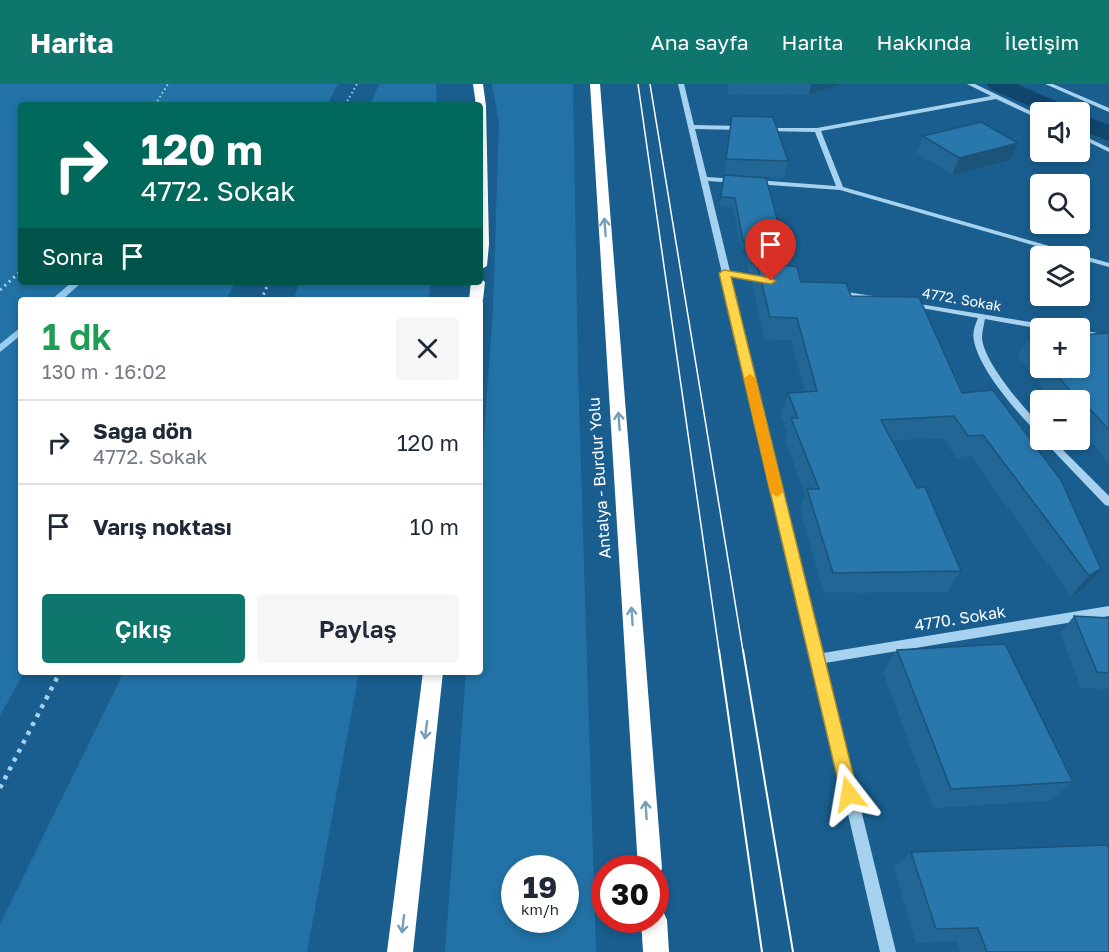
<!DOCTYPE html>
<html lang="tr">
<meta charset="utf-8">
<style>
body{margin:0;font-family:"Golos Text",sans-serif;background:#f6f6f7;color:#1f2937;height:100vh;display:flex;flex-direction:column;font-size:22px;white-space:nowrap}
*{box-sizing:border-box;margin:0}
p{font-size:20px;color:#747a83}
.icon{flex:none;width:33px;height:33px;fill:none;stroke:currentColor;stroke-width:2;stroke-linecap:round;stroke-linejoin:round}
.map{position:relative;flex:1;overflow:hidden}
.panel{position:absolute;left:18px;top:213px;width:465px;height:378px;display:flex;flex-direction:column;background:#fff;border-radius:6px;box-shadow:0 3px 9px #0003}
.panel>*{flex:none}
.banner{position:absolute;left:18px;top:18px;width:465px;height:183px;border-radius:6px;box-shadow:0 3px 9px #0003;background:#00695c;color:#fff;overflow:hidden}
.controls{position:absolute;left:1030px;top:18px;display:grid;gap:12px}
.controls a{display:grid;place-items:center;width:60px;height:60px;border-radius:6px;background:#fff;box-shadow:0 3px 9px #0003;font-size:30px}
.speed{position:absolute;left:501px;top:771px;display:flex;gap:12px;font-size:30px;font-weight:700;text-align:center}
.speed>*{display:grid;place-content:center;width:78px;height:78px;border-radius:50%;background:#fff;box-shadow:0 3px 9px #0003;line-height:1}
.speed small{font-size:15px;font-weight:400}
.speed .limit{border:9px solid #d22;background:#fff;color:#111}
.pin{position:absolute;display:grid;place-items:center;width:51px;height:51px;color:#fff;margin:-62px -26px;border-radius:50% 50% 50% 0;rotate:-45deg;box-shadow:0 0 6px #0007}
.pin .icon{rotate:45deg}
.me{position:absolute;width:66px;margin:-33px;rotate:346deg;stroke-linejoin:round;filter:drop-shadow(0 0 4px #0008)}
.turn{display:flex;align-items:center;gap:21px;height:126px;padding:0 24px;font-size:27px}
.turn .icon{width:78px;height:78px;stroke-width:2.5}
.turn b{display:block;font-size:42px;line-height:51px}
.then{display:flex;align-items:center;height:57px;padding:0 24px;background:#0003;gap:12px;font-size:22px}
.round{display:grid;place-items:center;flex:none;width:63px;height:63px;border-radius:6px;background:#f6f6f7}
.overview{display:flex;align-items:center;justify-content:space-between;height:102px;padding:0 24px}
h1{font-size:36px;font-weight:600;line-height:45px;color:#1e9e55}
.primary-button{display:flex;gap:12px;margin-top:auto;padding:12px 24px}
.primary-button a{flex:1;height:69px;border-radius:6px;background:#0f766e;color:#fff;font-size:24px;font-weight:600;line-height:69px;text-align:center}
.primary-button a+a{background:#f6f6f7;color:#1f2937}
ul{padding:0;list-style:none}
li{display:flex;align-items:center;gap:18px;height:84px;padding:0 24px;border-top:2px solid #e0e1e3}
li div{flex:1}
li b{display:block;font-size:22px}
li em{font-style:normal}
header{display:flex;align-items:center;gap:36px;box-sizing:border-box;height:84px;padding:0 30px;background:#0f766e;color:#fff}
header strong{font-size:28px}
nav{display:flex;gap:33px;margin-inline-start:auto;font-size:21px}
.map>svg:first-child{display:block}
.green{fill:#2272a7;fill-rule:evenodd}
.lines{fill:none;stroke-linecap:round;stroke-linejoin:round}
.stream{fill:#98cff1;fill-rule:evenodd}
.canal{fill:#10456c;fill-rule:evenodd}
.path-far2{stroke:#a6d2ef;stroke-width:2;stroke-dasharray:1.5 3;stroke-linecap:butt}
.path-far1{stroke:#a6d2ef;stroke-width:3;stroke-dasharray:2 4;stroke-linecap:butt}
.path{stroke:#a6d2ef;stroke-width:4.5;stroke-dasharray:4 6;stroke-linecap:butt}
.minor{fill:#a6d2ef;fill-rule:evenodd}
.highway{fill:#fff;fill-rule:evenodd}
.tram-far1{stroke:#fff;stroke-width:1.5}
.tram{stroke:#fff;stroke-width:2}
.wall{fill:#226695}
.shaded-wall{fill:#1c5379}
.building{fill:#2877ad;stroke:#1c5379;stroke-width:1.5}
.oneway{stroke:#759ebb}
.route{fill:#ffd54a;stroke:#a68a30;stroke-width:1.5}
.slow{fill:#f59e0b}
.labels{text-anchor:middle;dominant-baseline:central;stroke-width:6;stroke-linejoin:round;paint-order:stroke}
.far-street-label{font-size:14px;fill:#fff;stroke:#195e8e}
.street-label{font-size:16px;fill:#fff;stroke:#195e8e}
</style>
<header>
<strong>Harita</strong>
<nav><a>Ana sayfa</a><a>Harita</a><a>Hakkında</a><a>İletişim</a></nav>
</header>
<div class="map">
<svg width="1109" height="868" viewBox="0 0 1109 868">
<rect width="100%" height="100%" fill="#195e8e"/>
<path class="green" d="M 0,0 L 338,0 L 327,21 L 21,21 L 21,198 L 235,198 L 226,216 L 21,216 L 21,588 L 24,588 L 0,632 Z
M 379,0 L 436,0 L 437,21 L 370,21 Z
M 492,0 L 573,0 L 578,287 L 596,868 L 445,868 L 466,588 L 480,588 L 480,405 L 493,226 L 499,39 ZM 514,784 L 566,784 L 566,836 L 514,836 Z
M 300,198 L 431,198 L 428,216 L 293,216 Z
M 124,588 L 359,588 L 307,868 L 0,868 L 0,840 Z"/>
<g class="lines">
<path class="stream" d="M 72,198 L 82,198 L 62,216 L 51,216 Z
M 21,243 L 21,251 L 0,268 L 0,260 Z"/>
<path class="canal" d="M 987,0 L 1017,0 L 1069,23 L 1073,28 L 1043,28 L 990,5 Z
M 1080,30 L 1109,41 L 1109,57 L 1080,46 Z"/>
<path class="path-far2" d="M 155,21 L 168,0
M 345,21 L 357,0"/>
<path class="path-far1" d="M 0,206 L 21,187
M 261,216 L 269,198"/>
<path class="path" d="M 0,704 L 60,588"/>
<path class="minor" d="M 678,0 L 684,0 L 694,41 L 742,42 L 745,44 L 742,46 L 695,45 L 707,93 L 736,95 L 739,97 L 736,99 L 708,97 L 730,187 L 765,194 L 769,196 L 765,198 L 731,192 L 823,569 L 1109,522 L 1109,532 L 825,579 L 896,868 L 880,868 L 813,579 L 810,575 L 811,572 Z
M 967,0 L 975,0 L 1041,32 L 1041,36 L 996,15 L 821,47 L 843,103 L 1109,179 L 1109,183 L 1080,175 L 1080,172 L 1071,172 L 840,106 L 754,100 L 751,98 L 754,96 L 836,102 L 815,48 L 763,47 L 760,45 L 761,44 L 817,44 L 991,12 Z
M 1045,0 L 1053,0 L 1109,24 L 1109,28 Z
M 1080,50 L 1109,64 L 1109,68 L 1080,54 Z
M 833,206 L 874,212 L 878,214 L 874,216 L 836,210 L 832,208 Z
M 907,218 L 1055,242 L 1056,244 L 1041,245 L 985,235 C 984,241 982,247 982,254 C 984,279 1024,324 1041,342 L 1041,351 L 1038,350 C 1017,328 980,287 974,257 C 972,249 975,241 978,234 L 910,222 L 907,222 Z
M 1080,246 L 1109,251 L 1109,257 L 1080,252 Z
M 1043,356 L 1053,356 L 1109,412 L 1109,422 L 1105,421 Z"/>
<path class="highway" d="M 473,0 L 483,0 L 486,22 L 489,160 L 487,182 L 480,186 L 480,21 L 476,21 Z
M 590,0 L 600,0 L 662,784 L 659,793 L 656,794 L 656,784 L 638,784 Z
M 480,194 L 485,198 L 483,216 L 480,219 L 480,216 L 469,216 L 471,198 L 480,198 Z
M 423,588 L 443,588 L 413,868 L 387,868 Z
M 656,824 L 663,827 L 667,836 L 669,868 L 643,868 L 641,836 L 656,836 Z"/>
<path class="tram-far1" d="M 638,0 L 719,567
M 650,0 L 743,567"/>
<path class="tram" d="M 719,566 L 762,868
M 743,566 L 793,868"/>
</g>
<path class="wall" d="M 727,0 L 844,0 L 809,10 L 728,11 Z
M 732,32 L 788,77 L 784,94 L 737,92 L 790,182 L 801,198 L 851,212 L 962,309 L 1101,485 L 1083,505 L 1071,512 L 971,372 L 956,374 L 943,354 L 892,356 L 961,487 L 947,508 L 824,509 L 800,426 L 805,411 L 785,356 L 787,347 L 781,331 L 788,309 L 805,308 L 791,256 L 764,255 L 752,198 L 754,189 L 749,188 L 745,166 L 741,166 L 733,123 L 720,122 Z
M 923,52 L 1018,59 L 1010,76 L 952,91 L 917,69 Z
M 1109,249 L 1109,377 L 1108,378 L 1080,346 L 1080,316 L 1052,316 L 1018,272 L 1028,254 L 1041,253 L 1041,284 L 1080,284 Z
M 1074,532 L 1109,534 L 1109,605 L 1081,604 L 1060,549 Z
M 897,566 L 1073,698 L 1049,717 L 933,724 L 883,588 Z
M 911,768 L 1109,868 L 960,868 L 957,857 L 916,859 L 894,784 Z"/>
<path class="shaded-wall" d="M 812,0 L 844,0 L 809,10 Z
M 1018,59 L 1010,76 L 952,91 L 959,74 Z
M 1101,485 L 1083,505 L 1071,512 L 1089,492 Z"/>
<path class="building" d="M 732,32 L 773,33 L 788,77 L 726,75 Z
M 981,38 L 1018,59 L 959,74 L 923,52 Z
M 724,91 L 766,94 L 790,182 L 756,176 L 756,179 L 751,179 L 747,157 L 743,157 L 735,114 L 721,113 Z
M 756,176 L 797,183 L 801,198 L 846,199 L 851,212 L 919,213 L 962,309 L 993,306 L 1061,396 L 1101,485 L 1089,492 L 983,351 L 968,352 L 954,332 L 881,336 L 917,404 L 925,403 L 961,487 L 833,489 L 807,405 L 819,405 L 791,334 L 798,334 L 788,309 L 817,307 L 797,234 L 770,233 Z
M 1109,249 L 1109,346 L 1080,314 L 1076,314 L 1051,284 L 1080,284 L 1080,251 Z
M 1041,253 L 1041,271 L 1028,254 Z
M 1074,532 L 1109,534 L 1109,589 L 1097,588 Z
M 1005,560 L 1073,698 L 951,705 L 897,566 Z
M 1107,761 L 1109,764 L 1109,868 L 987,868 L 978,844 L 936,845 L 911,768 Z"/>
<defs><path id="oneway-shaft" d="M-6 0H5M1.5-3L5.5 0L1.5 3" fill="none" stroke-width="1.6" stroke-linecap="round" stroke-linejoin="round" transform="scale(1.5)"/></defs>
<g class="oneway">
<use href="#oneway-shaft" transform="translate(605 143) rotate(-94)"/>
<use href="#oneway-shaft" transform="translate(619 337) rotate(-94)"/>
<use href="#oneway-shaft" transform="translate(632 532) rotate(-94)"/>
<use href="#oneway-shaft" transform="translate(426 646) rotate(97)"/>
<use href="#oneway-shaft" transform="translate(646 726) rotate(-94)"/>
<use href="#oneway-shaft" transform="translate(403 840) rotate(97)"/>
</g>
<path class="route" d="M 724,186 L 771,194 L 776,197 L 771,200 L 731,193 L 858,710 L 856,716 L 849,719 L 843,716 L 841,710 L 719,189 Z"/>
<path class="slow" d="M 750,290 L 755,294 L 783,408 L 777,413 L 770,408 L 744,294 Z"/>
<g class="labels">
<g class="far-street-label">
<text transform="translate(962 215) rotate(10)">4772. Sokak</text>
</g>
<g class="street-label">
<text transform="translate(599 394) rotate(-94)">Antalya - Burdur Yolu</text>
<text transform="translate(960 534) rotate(-9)">4770. Sokak</text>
</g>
</g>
</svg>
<div class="controls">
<a><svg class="icon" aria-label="sound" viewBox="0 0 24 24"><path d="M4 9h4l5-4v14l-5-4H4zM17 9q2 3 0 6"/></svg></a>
<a><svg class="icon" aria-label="search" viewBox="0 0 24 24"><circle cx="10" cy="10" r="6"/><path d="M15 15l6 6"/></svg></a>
<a><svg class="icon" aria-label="layers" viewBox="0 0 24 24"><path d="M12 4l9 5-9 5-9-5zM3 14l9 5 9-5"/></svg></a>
<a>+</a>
<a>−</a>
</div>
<div class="speed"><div>19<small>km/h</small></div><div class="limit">30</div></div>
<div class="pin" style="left:771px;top:197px;background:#d93025"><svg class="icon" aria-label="arrive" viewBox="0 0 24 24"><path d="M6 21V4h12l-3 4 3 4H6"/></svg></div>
<svg class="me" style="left:849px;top:710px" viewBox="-20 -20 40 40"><path d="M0-17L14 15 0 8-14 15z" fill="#ffd54a" stroke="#fff" stroke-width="4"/></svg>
<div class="banner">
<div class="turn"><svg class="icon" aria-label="right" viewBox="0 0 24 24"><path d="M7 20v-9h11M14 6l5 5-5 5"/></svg><div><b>120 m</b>4772. Sokak</div></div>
<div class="then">Sonra<svg class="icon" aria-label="arrive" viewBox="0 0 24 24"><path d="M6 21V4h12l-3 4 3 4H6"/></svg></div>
</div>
<section class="panel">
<div class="overview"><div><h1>1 dk</h1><p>130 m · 16:02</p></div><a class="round"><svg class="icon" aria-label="close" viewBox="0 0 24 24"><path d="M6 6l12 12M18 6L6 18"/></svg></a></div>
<ul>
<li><svg class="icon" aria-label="right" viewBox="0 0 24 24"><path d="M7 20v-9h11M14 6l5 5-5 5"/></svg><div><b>Sağa dön</b><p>4772. Sokak</p></div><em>120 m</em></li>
<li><svg class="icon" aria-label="arrive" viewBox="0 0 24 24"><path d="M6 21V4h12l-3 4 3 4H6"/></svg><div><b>Varış noktası</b></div><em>10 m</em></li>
</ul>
<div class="primary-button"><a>Çıkış</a><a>Paylaş</a></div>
</section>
</div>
